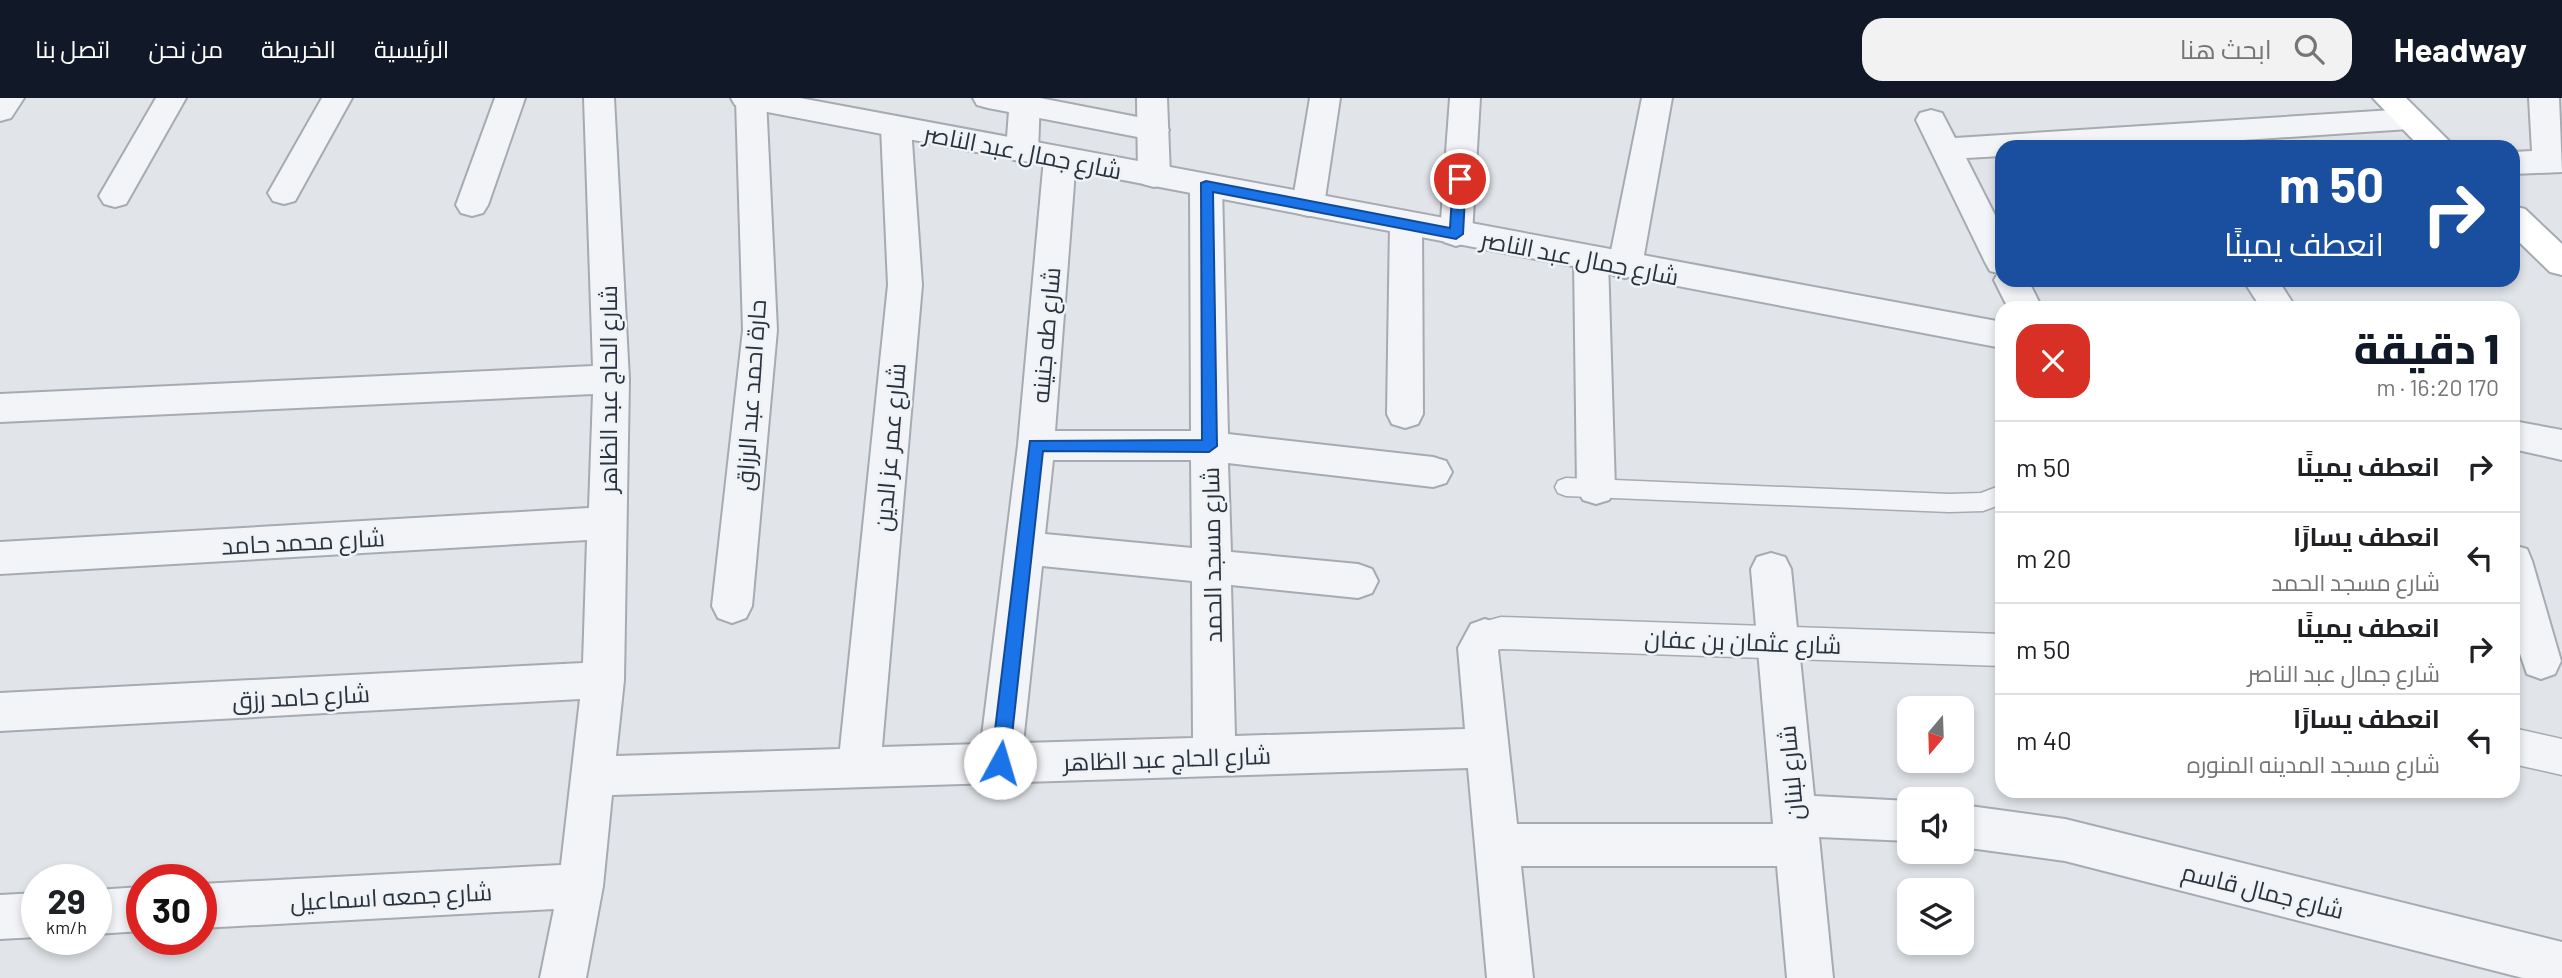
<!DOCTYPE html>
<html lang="ar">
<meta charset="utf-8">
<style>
body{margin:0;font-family:Barlow,Cairo,sans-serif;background:#f2f2f2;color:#202124;direction:rtl;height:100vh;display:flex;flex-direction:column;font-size:26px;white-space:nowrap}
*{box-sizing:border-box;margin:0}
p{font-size:23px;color:#757577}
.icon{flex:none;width:38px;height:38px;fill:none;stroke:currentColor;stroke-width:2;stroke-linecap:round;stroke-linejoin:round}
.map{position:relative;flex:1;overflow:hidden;direction:ltr}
.details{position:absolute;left:1995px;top:203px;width:525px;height:497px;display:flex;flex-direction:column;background:#fff;border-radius:21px;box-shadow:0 4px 10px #0003;direction:rtl}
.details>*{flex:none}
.hud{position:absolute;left:1995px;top:42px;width:525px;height:147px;border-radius:21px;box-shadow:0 4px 10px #0003;direction:rtl;background:#1a4fa0;color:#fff;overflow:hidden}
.needle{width:46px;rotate:199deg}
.tools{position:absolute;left:1897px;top:598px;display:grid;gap:14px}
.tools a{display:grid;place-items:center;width:77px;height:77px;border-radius:14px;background:#fff;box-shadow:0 4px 10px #0003;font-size:35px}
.speed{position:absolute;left:21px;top:766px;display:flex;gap:14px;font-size:35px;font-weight:700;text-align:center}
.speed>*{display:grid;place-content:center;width:91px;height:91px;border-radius:50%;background:#fff;box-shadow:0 4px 10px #0003;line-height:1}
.speed small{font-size:18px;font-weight:400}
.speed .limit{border:10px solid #d22;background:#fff;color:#111}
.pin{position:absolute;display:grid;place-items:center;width:60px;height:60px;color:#fff;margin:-30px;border:4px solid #fff;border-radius:50%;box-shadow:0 2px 7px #0007}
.me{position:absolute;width:77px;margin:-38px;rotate:6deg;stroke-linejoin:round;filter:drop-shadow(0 0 5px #0008)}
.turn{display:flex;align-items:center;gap:24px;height:147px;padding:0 21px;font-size:32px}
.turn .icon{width:91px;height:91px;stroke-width:2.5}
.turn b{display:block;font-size:49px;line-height:60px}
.round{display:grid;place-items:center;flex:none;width:74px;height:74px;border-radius:21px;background:#f2f2f2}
.head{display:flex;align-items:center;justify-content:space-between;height:119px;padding:0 21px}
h1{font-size:42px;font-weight:800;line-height:52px;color:#111827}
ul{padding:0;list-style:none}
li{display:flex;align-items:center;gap:21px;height:91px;padding:0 21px;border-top:2px solid #e0e0e0}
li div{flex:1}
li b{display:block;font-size:26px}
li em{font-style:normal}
header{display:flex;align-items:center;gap:42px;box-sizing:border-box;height:98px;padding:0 35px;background:#111827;color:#fff}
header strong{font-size:33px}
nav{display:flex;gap:38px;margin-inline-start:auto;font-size:24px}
.search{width:490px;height:63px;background:#f2f2f2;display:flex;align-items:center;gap:18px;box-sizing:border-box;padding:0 24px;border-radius:21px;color:#757577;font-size:26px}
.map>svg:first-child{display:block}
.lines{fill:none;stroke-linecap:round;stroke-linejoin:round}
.service-casing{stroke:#a6abb2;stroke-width:3}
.pedestrian-casing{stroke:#a6abb2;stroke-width:3}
.minor-casing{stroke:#a6abb2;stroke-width:4}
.tertiary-casing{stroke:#a6abb2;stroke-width:4}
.secondary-casing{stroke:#a6abb2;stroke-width:4}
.service{fill:#f3f4f7;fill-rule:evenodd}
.pedestrian{fill:#f3f4f7;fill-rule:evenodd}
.minor{fill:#f3f4f7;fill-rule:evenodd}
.tertiary{fill:#f3f4f7;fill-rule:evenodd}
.secondary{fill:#fff;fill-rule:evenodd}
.route{fill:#1a73e8;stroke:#114b97;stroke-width:2}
.labels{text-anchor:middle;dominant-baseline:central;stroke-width:5;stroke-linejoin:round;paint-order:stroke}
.street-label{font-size:24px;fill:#2a323f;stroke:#f0f3f6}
</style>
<header>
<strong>Headway</strong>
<div class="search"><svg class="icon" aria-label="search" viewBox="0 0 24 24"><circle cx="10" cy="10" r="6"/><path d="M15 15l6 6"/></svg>ابحث هنا</div>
<nav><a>الرئيسية</a><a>الخريطة</a><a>من نحن</a><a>اتصل بنا</a></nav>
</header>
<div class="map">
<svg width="2562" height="880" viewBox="0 0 2562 880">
<rect width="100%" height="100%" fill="#e1e4e8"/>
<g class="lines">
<g class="service-casing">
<path id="service" d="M 1566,380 L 1949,396 L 1981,395 L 2002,387 L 2002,406 L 1983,413 L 1949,414 L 1566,398 L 1558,395 L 1555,389 L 1558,383 Z"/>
</g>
<g class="pedestrian-casing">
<path id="pedestrian" d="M 1501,519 L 2002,536 L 2002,568 L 1501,551 L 1485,554 L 1472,549 L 1467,538 L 1472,527 Z
M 2513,630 L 2562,641 L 2562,677 L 2513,666 Z"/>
</g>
<g class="minor-casing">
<path id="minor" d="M 0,0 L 24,0 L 11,20 L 0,23 Z
M 156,0 L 186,0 L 126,106 L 115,109 L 104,106 L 99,98 Z
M 322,0 L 352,0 L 295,103 L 284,106 L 273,103 L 268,95 Z
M 495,0 L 525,0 L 488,107 L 483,115 L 472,118 L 461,115 L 456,107 Z
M 584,0 L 614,0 L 629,281 L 624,582 L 616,658 L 840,651 L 888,187 L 881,29 L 885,22 L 896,19 L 907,22 L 911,29 L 922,187 L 882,649 L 981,646 L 1018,347 L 1044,60 L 1049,52 L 1060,49 L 1071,52 L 1076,60 L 1055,333 L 1191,333 L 1190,88 L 1195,80 L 1206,77 L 1217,80 L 1222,88 L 1228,336 L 1433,359 L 1446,363 L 1452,374 L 1446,385 L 1433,389 L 1228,365 L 1231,454 L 1358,466 L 1372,471 L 1378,483 L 1372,495 L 1358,500 L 1231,487 L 1235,638 L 1465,631 L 1458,550 L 1471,526 L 1485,521 L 1499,526 L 1505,538 L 1498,552 L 1517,726 L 1773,726 L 1751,471 L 1757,459 L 1771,455 L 1785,459 L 1791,471 L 1814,698 L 1909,703 L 1909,743 L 1819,739 L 1833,880 L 1787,880 L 1777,768 L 1521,768 L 1533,880 L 1487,880 L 1468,670 L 612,697 L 603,788 L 586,880 L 540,880 L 554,811 L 201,830 L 201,786 L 561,767 L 580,601 L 0,633 L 0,595 L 583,565 L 587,442 L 0,476 L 0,444 L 589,410 L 593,296 L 0,324 L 0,296 L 593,268 ZM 1053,362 L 1191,362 L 1192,450 L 1045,436 ZM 1042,468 L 1192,483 L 1193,640 L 1023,645 Z
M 766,0 L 777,232 L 752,508 L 746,520 L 732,525 L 718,520 L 712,508 L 743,232 L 736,1 Z
M 1010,0 L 1040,0 L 1038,53 L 1033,61 L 1022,64 L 1011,61 L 1006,53 Z
M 1137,0 L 1167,0 L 1170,78 L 1165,86 L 1154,89 L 1143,86 L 1138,78 Z
M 1310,0 L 1340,0 L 1324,107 L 1319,115 L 1308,118 L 1297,115 L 1292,107 Z
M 1450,0 L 1480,0 L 1472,136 L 1468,144 L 1456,148 L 1444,144 L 1440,136 Z
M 1642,0 L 1672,0 L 1642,168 L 1637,177 L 1625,180 L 1613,177 L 1608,168 Z
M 2529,0 L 2559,0 L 2562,74 L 2513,76 L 2513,54 L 2532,53 Z
M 2409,11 L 2420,14 L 2424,21 L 2420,28 L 2409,31 L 2138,49 L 2002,49 L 2002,58 L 1966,60 L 2002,131 L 2002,182 L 2028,182 L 2042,210 L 2008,210 L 1994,182 L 1998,175 L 1990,173 L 1985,164 L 1916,22 L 1920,15 L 1931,12 L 1942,15 L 1955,40 Z
M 1406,114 L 1418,118 L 1422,126 L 1423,316 L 1418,326 L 1405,330 L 1392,326 L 1387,316 L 1390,126 L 1394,118 Z
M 1591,150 L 1603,154 L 1608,162 L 1615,391 L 1609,402 L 1596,406 L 1583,402 L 1577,391 L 1574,162 L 1579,154 Z
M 2243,182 L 2278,182 L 2296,210 L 2261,210 Z
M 2513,447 L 2527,451 L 2532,463 L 2561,563 L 2555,576 L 2541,581 L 2527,576 L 2513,535 Z
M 1962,707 L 2065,721 L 2562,844 L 2562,880 L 2523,880 L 2065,763 L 1962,749 Z
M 142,789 L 142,833 L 96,836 L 96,792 Z
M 37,795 L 37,839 L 0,841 L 0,797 Z"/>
</g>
<g class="tertiary-casing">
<path id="tertiary" d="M 731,0 L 800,0 L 2002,224 L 2002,250 L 746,10 L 735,7 Z
M 973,0 L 1040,0 L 1153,22 L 1164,25 L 1169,32 L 1164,39 L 1153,42 L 988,10 L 977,7 Z
M 2513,323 L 2562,332 L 2562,362 L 2513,351 Z"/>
</g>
<g class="secondary-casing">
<path id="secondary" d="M 2373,0 L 2406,0 L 2455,49 L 2420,49 Z
M 2513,108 L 2525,111 L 2562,146 L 2562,177 L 2550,174 L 2513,138 Z"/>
</g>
<use href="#service" class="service"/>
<use href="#pedestrian" class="pedestrian"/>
<use href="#minor" class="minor"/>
<use href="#tertiary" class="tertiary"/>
<use href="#secondary" class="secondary"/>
</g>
<path class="route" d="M 1460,77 L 1466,81 L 1463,136 L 1456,141 L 1213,94 L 1217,348 L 1209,354 L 1043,353 L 1009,665 L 1006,671 L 1000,673 L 994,671 L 991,665 L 1030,343 L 1202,342 L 1201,85 L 1206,83 L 1450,130 L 1453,81 Z"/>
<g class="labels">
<g class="street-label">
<text transform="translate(1023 53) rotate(11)">شارع جمال عبد الناصر</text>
<text transform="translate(1580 159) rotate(11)">شارع جمال عبد الناصر</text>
<text transform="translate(1045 237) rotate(-85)">شارع طه جنينه</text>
<text transform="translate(607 291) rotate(-90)">شارع الحاج عبد الظاهر</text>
<text transform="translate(750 297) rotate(-86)">حارة احمد عبد الرزاق</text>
<text transform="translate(889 349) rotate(-85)">شارع عمر عز الدين</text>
<text transform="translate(303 443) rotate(-3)">شارع محمد حامد</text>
<text transform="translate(1211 457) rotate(-91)">شارع مسجد الحمد</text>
<text transform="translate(1743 543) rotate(2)">شارع عثمان بن عفان</text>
<text transform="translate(301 598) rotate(-3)">شارع حامد رزق</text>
<text transform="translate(1167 660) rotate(-2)">شارع الحاج عبد الظاهر</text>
<text transform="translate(1790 675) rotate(-95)">شارع لبنان</text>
<text transform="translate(2263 792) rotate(14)">شارع جمال قاسم</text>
<text transform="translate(391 798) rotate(-3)">شارع جمعه اسماعيل</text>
</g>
</g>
</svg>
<div class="tools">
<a><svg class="needle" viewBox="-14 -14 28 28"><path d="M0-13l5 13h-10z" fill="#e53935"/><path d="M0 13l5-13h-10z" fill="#757577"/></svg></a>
<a><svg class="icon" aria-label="sound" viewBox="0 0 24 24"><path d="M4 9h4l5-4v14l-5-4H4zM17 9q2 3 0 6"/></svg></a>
<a><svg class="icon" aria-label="layers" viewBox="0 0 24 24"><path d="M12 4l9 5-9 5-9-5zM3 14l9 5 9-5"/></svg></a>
</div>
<div class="speed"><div>29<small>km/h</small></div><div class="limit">30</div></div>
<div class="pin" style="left:1460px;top:81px;background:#d93025"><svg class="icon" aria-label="arrive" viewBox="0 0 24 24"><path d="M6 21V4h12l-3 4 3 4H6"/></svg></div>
<svg class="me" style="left:1000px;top:665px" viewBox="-20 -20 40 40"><circle r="19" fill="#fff"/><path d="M0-13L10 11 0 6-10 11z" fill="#1a73e8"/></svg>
<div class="hud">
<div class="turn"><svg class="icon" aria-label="right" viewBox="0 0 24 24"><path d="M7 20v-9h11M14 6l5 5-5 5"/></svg><div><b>50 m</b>انعطف يمينًا</div></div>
</div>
<section class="details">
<div class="head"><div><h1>1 دقيقة</h1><p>170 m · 16:20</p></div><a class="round" style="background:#d93025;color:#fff"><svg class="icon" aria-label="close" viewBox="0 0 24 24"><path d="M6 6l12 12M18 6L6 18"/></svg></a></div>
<ul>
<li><svg class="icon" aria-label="right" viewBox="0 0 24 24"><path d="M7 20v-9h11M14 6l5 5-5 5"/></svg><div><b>انعطف يمينًا</b></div><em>50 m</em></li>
<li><svg class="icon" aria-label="left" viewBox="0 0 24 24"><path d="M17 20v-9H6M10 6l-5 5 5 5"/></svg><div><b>انعطف يسارًا</b><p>شارع مسجد الحمد</p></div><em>20 m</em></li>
<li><svg class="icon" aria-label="right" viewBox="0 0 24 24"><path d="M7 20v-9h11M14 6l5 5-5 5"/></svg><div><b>انعطف يمينًا</b><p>شارع جمال عبد الناصر</p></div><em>50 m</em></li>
<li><svg class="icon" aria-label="left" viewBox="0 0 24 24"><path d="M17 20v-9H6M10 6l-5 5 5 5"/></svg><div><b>انعطف يسارًا</b><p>شارع مسجد المدينه المنوره</p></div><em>40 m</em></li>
</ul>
</section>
</div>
